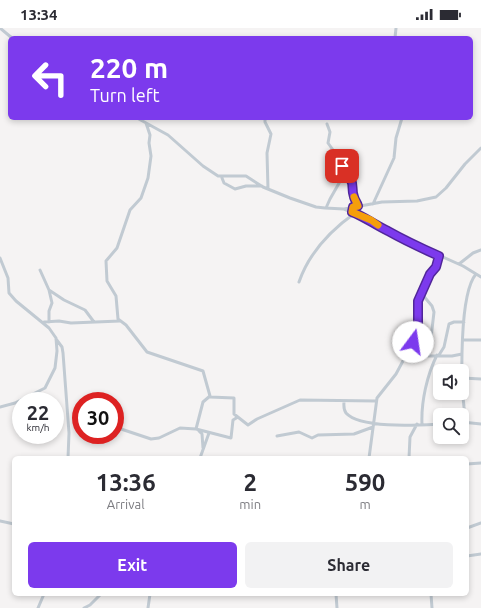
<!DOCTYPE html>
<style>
body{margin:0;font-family:Ubuntu,sans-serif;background:#f2f2f3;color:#2b2b33;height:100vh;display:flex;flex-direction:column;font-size:15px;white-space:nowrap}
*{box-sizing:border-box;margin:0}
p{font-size:13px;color:#7c7c81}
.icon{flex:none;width:22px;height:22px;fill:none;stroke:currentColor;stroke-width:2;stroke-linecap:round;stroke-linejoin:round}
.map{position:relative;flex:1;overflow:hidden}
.details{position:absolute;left:12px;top:428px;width:457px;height:140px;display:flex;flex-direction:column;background:#fff;border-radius:6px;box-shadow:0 2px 6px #0003}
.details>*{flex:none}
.banner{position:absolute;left:8px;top:8px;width:465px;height:84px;border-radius:6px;box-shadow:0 2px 6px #0003;background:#7c3aed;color:#fff;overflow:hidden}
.controls{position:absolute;left:433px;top:336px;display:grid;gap:8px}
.controls a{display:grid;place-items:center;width:36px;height:36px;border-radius:6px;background:#fff;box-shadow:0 2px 6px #0003;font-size:20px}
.speed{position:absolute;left:12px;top:364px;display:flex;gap:8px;font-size:20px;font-weight:700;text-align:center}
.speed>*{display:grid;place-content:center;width:52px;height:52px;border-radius:50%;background:#fff;box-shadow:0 2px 6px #0003;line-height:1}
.speed small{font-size:10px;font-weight:400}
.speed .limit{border:6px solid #d22;background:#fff;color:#111}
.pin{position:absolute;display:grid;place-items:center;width:34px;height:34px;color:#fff;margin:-17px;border-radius:8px;box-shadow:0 2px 6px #0006}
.me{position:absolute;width:44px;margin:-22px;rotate:14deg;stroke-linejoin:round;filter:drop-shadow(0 0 3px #0008)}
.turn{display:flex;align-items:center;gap:14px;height:84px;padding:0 16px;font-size:18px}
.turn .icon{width:52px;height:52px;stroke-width:2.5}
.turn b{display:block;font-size:28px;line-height:34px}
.eta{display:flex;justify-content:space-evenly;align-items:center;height:68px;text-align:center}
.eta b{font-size:24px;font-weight:700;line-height:28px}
.button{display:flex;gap:8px;margin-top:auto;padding:8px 16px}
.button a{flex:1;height:46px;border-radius:6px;background:#7c3aed;color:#fff;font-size:16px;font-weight:700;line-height:46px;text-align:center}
.button a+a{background:#f2f2f3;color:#2b2b33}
.status{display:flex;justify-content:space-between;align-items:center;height:28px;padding:0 20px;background:#fff;direction:ltr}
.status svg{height:11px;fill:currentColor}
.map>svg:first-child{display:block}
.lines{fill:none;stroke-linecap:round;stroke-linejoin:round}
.minor{stroke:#c1cad2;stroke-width:3}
.route-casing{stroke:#51269a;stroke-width:10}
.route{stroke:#7c3aed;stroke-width:7}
.slow{stroke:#f59e0b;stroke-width:7}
</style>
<div class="status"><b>13:34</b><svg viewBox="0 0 49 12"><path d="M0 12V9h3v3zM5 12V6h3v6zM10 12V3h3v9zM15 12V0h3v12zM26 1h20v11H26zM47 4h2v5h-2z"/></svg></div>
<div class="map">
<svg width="481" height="580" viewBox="0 0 481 580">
<rect width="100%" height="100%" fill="#f5f3f3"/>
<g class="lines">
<path class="minor" d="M 0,0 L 12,10
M 395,10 L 396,0
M 137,90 L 168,107 L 203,138 L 218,148 L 246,148 L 263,159 L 290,170 L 316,179 L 325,180 L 344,181 L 382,174 L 417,173 L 436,169 L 446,160 L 465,136 L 481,120
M 265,90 L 265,94 L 271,106 L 267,125 L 268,161
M 146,95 L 150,107 L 149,115 L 151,128 L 148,150 L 141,170 L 130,182 L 117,220 L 106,233 L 107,253 L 116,268 L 118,291 L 126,297 L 147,324 L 203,343 L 210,368 L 203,374 L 196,401 L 231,410 L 233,392 L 238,389
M 344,147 C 357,154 350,158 354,169 C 355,173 357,174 358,178
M 222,150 L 224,155 L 235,161 L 246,158 L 262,158
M 373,176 L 394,130 L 396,110 L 402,90
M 326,180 L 330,171 L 346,143 L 341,133 L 331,127 L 333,122 L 328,115 L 330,104 L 327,96
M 344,181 L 371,192 L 381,200 L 407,213 L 463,238 L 481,249
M 0,230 L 8,250 L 9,265 L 16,273 L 49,300 L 56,310 L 57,323 L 55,340 L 45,360 L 15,375 L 0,379
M 459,236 L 473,225 L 481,222
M 40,242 L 49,262 L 64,272 L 85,282 L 94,294
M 299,254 C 309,225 331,202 355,185
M 49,262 L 52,275 L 49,283 L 49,294
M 421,265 L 432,278 L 434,284 L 429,327
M 44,294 L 59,293 L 71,295 L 120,293
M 56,311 L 62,319 L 63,325 L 69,405 L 68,430
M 463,312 L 481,312
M 439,327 L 444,319 L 449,296 L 454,294 L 464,294
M 407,328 L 418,295 L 418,273 L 430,246 L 436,239 L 439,228
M 463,350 L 481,351
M 210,369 L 234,370 L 234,386 L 248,397 L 257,391 L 300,372 L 376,373
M 344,373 C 344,377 343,381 346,385 C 360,401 420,397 440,396
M 462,394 C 463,389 465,384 464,379 C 461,353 459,266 476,246
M 462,394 L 481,396
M 422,396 C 421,374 427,347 437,327
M 115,399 L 151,411 L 159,410 L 180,400 L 196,401
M 199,403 L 202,406 L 203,420
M 277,408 L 299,404 L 312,410 L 318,407 L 354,406 L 373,399
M 200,430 L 209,405
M 369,430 L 377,370 L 396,346 L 404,331 L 410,328 L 452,328 L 462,326
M 409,430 L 410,409 L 417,396
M 467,436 L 481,435
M 0,493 L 14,496
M 467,500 L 481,495
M 467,528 L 481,526
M 336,566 L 337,580
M 431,566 L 432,580
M 38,580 L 44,566
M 84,580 L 90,577 L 101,566
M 148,580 L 150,566"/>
</g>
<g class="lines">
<g class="route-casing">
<path id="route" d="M 342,138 L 346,143 L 344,147 C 357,154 350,158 354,169 C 355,173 357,174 358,178 L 353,179 L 352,184 C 365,189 375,197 388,203 C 404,212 421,220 439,228 L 436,239 L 430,246 L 418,273 L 418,295 L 413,314"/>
</g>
<use href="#route" class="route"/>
<path class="slow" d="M 354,169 L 358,178 L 353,179 L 352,184 L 371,192 L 378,197"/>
</g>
</svg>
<div class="controls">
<a><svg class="icon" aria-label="sound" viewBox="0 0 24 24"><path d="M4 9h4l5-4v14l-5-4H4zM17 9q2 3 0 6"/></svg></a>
<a><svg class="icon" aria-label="search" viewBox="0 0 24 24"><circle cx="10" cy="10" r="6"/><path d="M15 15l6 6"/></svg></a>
</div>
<div class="speed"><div>22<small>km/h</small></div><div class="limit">30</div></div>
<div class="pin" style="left:342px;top:138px;background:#d93025"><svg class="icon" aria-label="arrive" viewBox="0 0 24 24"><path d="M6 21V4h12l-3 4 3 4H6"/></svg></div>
<svg class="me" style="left:413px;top:314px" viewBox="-20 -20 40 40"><circle r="19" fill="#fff"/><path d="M0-13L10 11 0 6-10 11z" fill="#7c3aed"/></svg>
<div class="banner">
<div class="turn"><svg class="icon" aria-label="left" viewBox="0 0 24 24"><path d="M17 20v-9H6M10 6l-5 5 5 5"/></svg><div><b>220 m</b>Turn left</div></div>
</div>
<section class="details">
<div class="eta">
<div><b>13:36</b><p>Arrival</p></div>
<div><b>2</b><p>min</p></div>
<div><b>590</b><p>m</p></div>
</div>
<div class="button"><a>Exit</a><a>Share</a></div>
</section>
</div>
